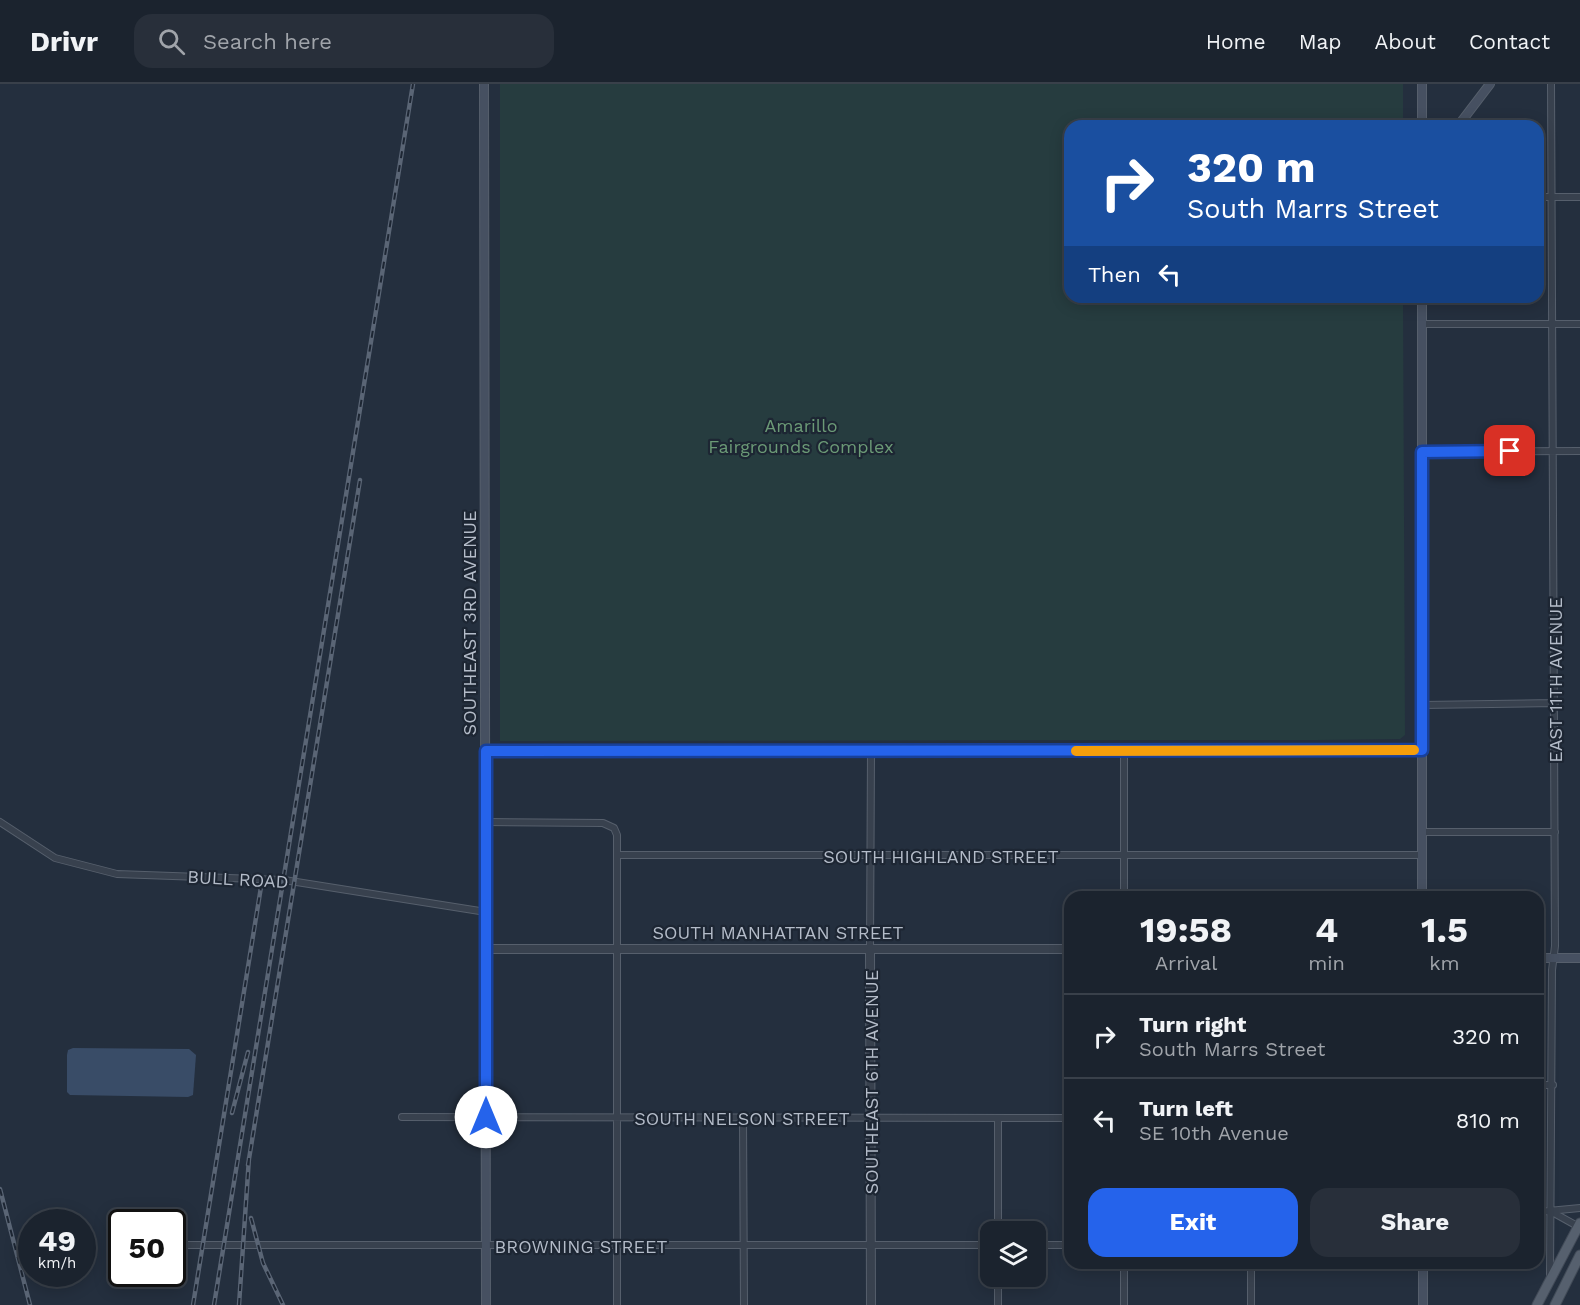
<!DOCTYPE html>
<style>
body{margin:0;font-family:"Work Sans",sans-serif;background:#282f3a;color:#f1f3f6;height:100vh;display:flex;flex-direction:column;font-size:22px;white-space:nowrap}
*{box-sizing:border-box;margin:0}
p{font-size:20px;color:#a0a4aa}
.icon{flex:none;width:33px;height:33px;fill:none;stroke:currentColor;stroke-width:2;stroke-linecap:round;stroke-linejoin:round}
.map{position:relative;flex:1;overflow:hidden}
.sheet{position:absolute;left:1064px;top:807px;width:480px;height:378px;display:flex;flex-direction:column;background:#1b232e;border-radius:18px;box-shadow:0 3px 15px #0003,0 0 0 2px #39404a}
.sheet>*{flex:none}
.banner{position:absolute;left:1064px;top:36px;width:480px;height:183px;border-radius:18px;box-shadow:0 3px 15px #0003,0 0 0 2px #39404a;background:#1a4fa0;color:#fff;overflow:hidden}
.fabs{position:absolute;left:980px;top:1137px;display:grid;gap:12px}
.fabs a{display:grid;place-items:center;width:66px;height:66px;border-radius:12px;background:#1b232e;box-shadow:0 3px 15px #0003,0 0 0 2px #39404a;font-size:30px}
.speed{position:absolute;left:18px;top:1125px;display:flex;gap:12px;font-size:30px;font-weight:700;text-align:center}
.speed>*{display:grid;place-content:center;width:78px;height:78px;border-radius:50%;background:#1b232e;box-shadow:0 3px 15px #0003,0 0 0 2px #39404a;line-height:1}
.speed small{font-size:15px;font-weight:400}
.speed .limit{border:3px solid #111;border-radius:9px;background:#fff;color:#111}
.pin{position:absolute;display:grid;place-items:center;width:51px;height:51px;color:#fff;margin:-26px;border-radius:12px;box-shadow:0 3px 9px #0006}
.me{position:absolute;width:66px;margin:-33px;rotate:0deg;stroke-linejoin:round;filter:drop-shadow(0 0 4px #0008)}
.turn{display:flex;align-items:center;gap:21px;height:126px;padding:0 24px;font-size:27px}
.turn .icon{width:78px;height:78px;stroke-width:2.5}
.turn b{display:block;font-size:42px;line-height:51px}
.then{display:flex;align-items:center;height:57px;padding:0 24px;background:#0003;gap:12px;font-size:22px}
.eta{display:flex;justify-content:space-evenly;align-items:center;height:102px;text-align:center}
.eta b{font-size:36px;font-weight:700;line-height:42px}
.button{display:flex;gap:12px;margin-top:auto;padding:12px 24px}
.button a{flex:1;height:69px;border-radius:18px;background:#2563eb;color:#fff;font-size:24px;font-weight:700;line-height:69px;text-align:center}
.button a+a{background:#282f3a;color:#f1f3f6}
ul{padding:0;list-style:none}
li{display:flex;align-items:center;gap:18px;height:84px;padding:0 24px;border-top:2px solid #39404a}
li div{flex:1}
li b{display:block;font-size:22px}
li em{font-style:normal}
header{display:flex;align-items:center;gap:36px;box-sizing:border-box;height:84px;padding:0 30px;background:#1b232e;border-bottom:2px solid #39404a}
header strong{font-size:28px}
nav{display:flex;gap:33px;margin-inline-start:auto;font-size:21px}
.search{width:420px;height:54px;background:#282f3a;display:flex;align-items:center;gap:15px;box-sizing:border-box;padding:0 21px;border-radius:18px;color:#a0a4aa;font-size:22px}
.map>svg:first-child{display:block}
.green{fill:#263c3f}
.water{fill:#394c67}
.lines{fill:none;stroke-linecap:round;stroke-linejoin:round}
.minor-casing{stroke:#565f6c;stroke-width:8}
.tertiary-casing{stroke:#565f6c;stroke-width:10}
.secondary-casing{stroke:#565f6c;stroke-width:10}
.primary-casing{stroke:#414a57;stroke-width:11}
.minor{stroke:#38414e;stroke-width:6}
.tertiary{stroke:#38414e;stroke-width:8}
.secondary{stroke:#465061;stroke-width:8}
.primary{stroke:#56606e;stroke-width:9}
.rail-casing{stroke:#5a6575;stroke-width:4.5}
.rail{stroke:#1d2633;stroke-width:2;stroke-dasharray:7;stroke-linecap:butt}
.route-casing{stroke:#184099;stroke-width:15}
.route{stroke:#2563eb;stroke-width:10}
.slow{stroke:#f59e0b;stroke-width:10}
.labels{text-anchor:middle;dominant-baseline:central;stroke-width:4.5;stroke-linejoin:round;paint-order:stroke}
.park-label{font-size:18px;fill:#6b9a76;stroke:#1d2633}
.street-label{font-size:18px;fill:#b4bcc9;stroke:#1d2633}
</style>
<header>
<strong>Drivr</strong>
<div class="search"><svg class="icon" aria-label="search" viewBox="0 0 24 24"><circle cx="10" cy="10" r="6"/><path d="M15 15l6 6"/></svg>Search here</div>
<nav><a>Home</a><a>Map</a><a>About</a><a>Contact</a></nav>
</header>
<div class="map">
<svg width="1580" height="1221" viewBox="0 0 1580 1221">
<rect width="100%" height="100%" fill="#242f3e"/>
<path class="green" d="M 500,0 L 1403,0 L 1403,42 L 1070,42 L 1070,213 L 1403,213 L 1405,651 L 1400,655 L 1318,656 L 500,657 Z"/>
<path class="water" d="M 73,964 L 189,965 L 196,971 L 193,1011 L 188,1013 L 70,1011 L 67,1008 L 67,971 L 68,966 Z"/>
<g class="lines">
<g class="minor-casing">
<path id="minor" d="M 1538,113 L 1580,113
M 1422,240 L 1580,240
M 1422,368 L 1580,367
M 1422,621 L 1555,619
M 486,667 L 1422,666
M 0,738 L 55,774 L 117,790 L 284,796 L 486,828
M 485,738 L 603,739 L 614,744 L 617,751 L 617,771 L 1423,771
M 1422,748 L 1555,748
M 617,771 L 617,1221
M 1124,813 L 1124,667
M 870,865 L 871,667
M 1538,1001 L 1553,1001
M 402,1033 L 1070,1034
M 743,1034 L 744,1221
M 998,1034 L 998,1148
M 1538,1128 L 1580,1124
M 1552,1128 L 1579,1143
M 172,1161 L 990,1161
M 1035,1161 L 1070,1161
M 1124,1179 L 1124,1221
M 1251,1179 L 1251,1221
M 998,1192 L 998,1221
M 1550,1192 L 1552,886 L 1555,862 L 1551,0"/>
</g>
<g class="tertiary-casing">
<path id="tertiary" d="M 486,865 L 1070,865
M 870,865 L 871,1221"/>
</g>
<g class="secondary-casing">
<path id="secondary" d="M 484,0 L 486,1221
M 1422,42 L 1422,0
M 1458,42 L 1490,0
M 1422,213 L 1422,813
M 1538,874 L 1580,874
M 1423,1179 L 1423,1221"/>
</g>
<g class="primary-casing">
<path id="primary" d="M 1537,1221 L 1580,1139
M 1555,1221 L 1580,1171"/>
</g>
<use href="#minor" class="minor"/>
<use href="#tertiary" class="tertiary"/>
<use href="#secondary" class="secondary"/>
<use href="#primary" class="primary"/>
<g class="rail-casing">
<path id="rail" d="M 232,1029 L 248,968
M 248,1081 L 360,396
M 0,1105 L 30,1221
M 251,1134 L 263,1179 L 283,1221
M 193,1221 L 261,803
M 214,1221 L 413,0
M 239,1221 L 249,1074"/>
</g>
<use href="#rail" class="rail"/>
</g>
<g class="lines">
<g class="route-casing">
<path id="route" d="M 486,1033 L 486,667 L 1422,666 L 1422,368 L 1510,367"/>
</g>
<use href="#route" class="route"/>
<path class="slow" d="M 1076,667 L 1414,666"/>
</g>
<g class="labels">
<g class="park-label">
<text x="801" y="341">Amarillo<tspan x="801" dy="21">Fairgrounds Complex</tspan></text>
</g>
<g class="street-label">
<text transform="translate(469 539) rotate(-90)">SOUTHEAST 3RD AVENUE</text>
<text transform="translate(1555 596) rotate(-90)">EAST 11TH AVENUE</text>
<text x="941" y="772">SOUTH HIGHLAND STREET</text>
<text transform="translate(238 795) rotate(3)">BULL ROAD</text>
<text x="778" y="848">SOUTH MANHATTAN STREET</text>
<text transform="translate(871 998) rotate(-90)">SOUTHEAST 6TH AVENUE</text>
<text x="742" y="1034">SOUTH NELSON STREET</text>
<text x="581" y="1162">BROWNING STREET</text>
</g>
</g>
</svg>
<div class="fabs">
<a><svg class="icon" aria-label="layers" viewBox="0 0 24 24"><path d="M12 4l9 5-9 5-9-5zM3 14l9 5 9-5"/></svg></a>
</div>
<div class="speed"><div>49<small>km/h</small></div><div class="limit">50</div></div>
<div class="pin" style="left:1510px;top:367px;background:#d93025"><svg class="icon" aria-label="arrive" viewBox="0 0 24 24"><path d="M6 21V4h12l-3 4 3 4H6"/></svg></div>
<svg class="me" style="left:486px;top:1033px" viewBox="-20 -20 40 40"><circle r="19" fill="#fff"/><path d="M0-13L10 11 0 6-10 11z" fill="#2563eb"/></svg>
<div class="banner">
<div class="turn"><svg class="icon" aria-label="right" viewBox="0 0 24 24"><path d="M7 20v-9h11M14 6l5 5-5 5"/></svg><div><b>320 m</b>South Marrs Street</div></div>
<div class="then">Then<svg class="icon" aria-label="left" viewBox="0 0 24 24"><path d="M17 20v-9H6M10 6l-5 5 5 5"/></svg></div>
</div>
<section class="sheet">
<div class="eta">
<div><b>19:58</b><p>Arrival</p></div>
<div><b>4</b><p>min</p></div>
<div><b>1.5</b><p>km</p></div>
</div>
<ul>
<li><svg class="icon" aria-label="right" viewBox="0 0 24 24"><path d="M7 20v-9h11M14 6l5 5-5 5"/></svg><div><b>Turn right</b><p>South Marrs Street</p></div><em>320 m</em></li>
<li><svg class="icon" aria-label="left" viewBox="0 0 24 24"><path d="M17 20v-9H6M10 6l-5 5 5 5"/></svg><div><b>Turn left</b><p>SE 10th Avenue</p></div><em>810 m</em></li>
</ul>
<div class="button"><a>Exit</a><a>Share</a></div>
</section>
</div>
